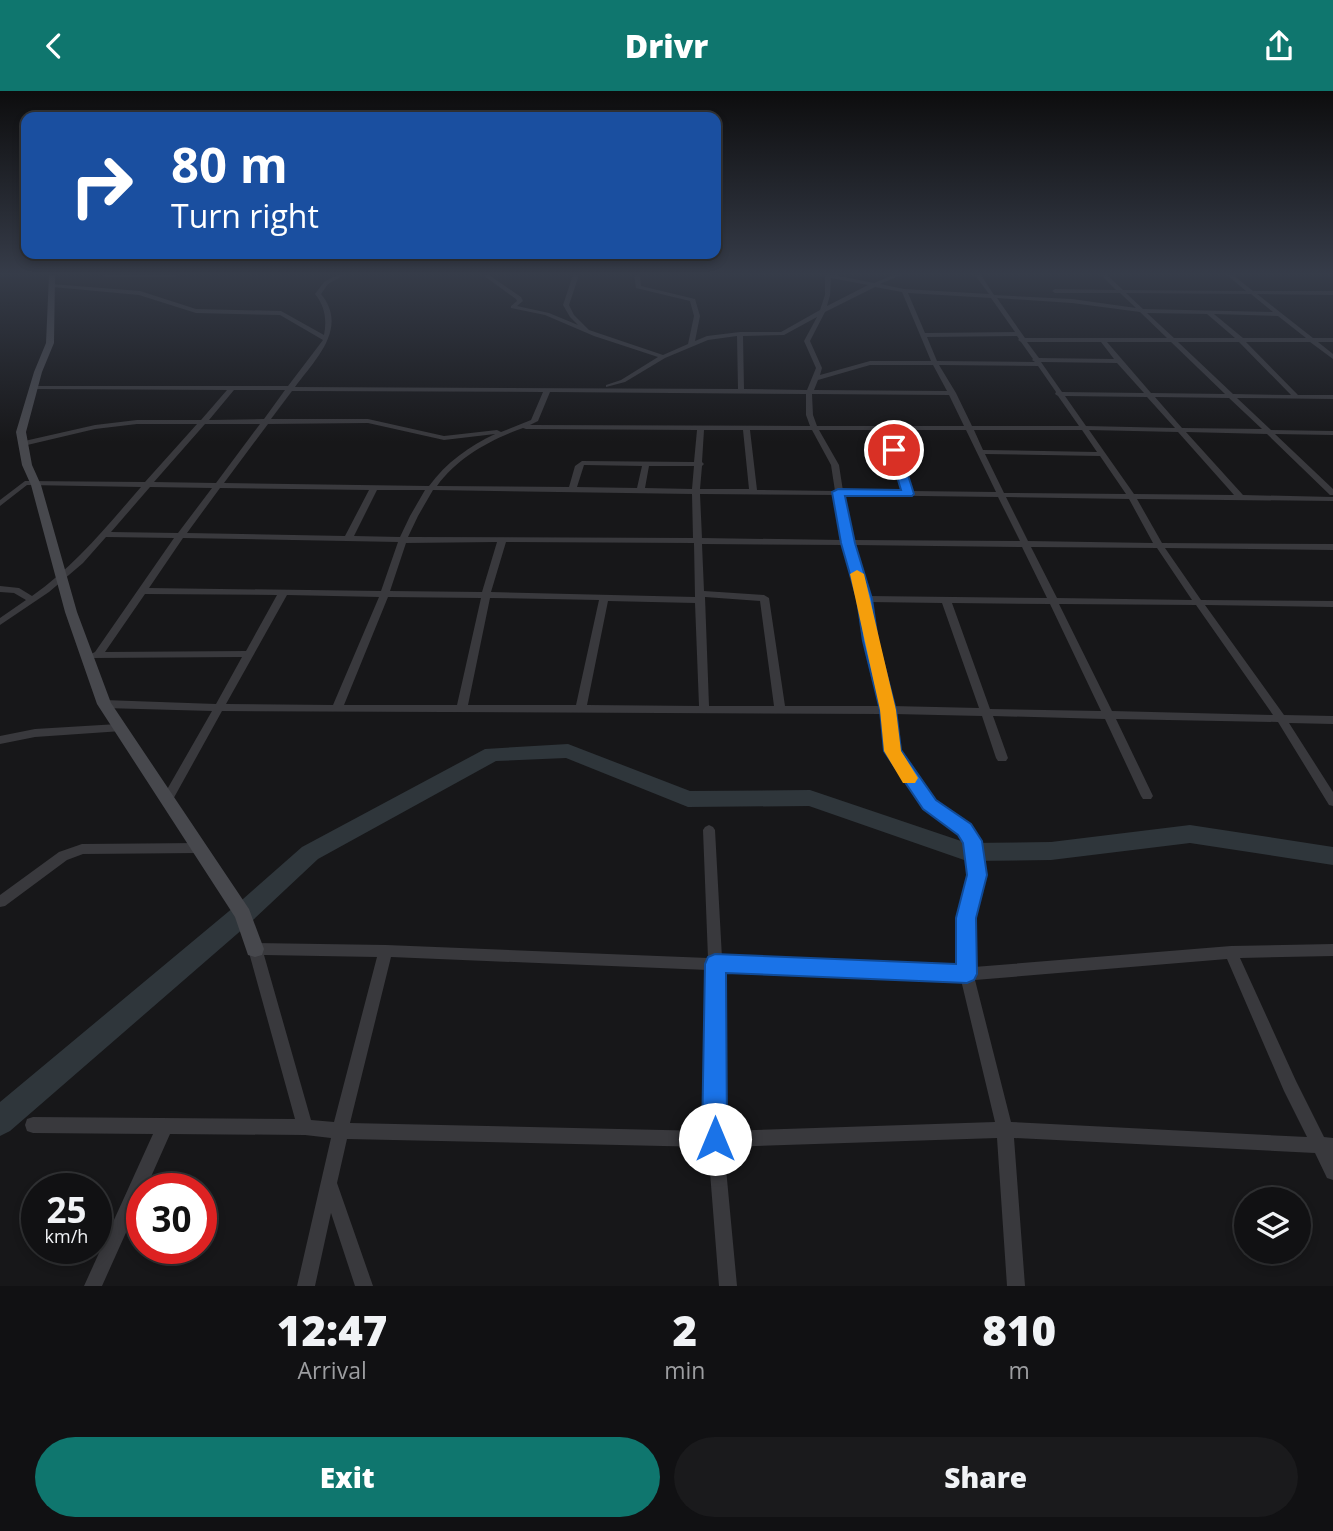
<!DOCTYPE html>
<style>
body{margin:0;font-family:"Open Sans",sans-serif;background:#1a1a1c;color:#f1f3f6;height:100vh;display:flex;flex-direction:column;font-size:26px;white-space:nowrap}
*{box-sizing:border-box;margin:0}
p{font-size:23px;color:#9c9da0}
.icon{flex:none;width:38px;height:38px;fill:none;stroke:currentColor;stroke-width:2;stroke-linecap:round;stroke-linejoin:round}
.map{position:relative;height:1195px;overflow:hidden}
.side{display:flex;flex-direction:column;background:#111113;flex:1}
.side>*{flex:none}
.banner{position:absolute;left:21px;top:21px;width:700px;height:147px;border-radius:14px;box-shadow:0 4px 10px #0003,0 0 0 2px #303133;background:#1a4fa0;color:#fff;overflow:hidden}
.tools{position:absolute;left:1234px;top:1096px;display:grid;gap:14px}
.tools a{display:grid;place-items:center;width:77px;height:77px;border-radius:50%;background:#111113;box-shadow:0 4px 10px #0003,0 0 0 2px #303133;font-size:35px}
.speed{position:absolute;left:21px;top:1082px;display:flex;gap:14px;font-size:35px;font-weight:700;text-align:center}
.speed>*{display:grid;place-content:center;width:91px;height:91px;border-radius:50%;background:#111113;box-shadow:0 4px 10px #0003,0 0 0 2px #303133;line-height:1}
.speed small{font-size:18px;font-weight:400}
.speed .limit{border:10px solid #d22;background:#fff;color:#111}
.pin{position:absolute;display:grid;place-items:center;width:60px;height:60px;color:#fff;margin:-30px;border:4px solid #fff;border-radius:50%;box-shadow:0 2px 7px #0007}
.me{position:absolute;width:77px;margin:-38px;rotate:0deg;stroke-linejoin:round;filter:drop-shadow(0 0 5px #0008)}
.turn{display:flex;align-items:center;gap:24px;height:147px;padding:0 35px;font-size:32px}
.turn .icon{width:91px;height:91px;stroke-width:2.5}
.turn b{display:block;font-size:49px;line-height:60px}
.eta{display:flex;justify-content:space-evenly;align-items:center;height:119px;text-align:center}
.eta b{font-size:42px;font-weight:800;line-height:49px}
.cta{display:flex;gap:14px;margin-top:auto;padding:14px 35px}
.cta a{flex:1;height:80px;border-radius:42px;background:#0f766e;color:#fff;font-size:28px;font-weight:800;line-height:80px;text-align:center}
.cta a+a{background:#1a1a1c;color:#f1f3f6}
header{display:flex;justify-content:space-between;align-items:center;height:91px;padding:0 35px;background:#0f766e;color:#fff;font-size:32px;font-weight:800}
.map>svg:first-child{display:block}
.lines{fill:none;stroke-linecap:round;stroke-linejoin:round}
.river{fill:#2f363b;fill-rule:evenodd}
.street{fill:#39393d;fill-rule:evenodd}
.secondary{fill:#47484d;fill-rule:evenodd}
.route{fill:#1a73e8;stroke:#114b97;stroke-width:2}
.slow{fill:#f59e0b}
</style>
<header><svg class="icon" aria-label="back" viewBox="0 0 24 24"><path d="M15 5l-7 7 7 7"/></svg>Drivr<svg class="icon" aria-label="share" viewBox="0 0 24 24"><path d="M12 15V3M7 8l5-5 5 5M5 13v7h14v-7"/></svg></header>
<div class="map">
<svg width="1333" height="1195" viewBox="0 0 1333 1195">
<rect width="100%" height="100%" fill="#171719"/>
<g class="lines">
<path class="river" d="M 568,653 L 690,700 L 810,699 L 967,752 L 1051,751 L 1190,734 L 1333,756 L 1333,774 L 1190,752 L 1051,769 L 967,770 L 809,715 L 688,716 L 566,667 L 496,670 L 318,768 L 252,830 L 10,1040 L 0,1045 L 0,1011 L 234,816 L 302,756 L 485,658 Z"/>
<path class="street" d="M 102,184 L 178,184 L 175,186 L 105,186 Z
M 337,184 L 344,184 L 328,193 L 321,203 C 349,237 315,269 295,296 L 738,298 L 737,245 L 708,249 L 665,267 L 625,291 L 606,296 L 606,294 L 621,289 L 658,266 L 594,245 L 545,224 L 511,217 L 511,215 L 517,210 L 516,208 L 483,184 L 489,184 L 521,206 L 523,210 L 517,215 L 549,222 L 578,234 L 570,226 L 563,214 L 573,184 L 579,184 L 569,214 L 574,224 L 589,239 L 663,264 L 688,253 L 694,225 L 690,210 L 636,197 L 634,184 L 640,184 L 641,195 L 695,208 L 700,225 L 695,250 L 707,245 L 740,241 L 781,241 L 820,219 L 825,204 L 825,185 L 823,184 L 834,184 L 874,192 L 893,184 L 901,184 L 880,193 L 904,198 L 989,203 L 975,184 L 981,184 L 994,204 L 1072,208 L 1136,217 L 1120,202 L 1055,202 L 1052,200 L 1055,198 L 1116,199 L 1101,184 L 1107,184 L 1123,199 L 1246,200 L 1227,184 L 1233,184 L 1253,200 L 1333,200 L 1333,204 L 1257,203 L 1313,247 L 1333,247 L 1333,251 L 1318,251 L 1333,263 L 1333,268 L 1310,251 L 1246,251 L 1298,304 L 1333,304 L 1333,308 L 1237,307 L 1271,339 L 1333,340 L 1333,344 L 1275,343 L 1333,398 L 1333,404 L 1330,404 L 1267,343 L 1186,341 L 1243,404 L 1333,406 L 1333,410 L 1137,408 L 1162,452 L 1333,453 L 1333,459 L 1165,457 L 1201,509 L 1333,510 L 1333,516 L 1205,514 L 1284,624 L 1333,625 L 1333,633 L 1289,632 L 1333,701 L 1333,715 L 1329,714 L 1278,631 L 1116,628 L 1153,705 L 1151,708 L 1143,708 L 1141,705 L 1105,628 L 993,625 L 1008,667 L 1006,670 L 998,670 L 996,667 L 982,625 L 894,623 L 899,659 L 934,711 L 968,736 L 978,750 L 983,784 L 973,827 L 974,876 L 1231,855 L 1333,853 L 1333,865 L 1240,867 L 1296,990 L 1324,1046 L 1333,1047 L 1333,1089 L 1327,1087 L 1315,1062 L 1014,1047 L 1025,1195 L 1007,1195 L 997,1047 L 724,1056 L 737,1195 L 719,1195 L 708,1056 L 347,1048 L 337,1092 L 373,1195 L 355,1195 L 331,1122 L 315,1195 L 297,1195 L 331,1047 L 305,1044 L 170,1043 L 146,1097 L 142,1097 L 142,1106 L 102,1195 L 84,1195 L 153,1043 L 33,1042 L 27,1040 L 25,1034 L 27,1028 L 33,1026 L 295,1028 L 248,858 L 250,854 L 255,852 L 386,854 L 708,867 L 703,739 L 705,736 L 709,734 L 713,736 L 715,739 L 722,867 L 960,876 L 959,827 L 971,784 L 966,751 L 960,742 L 926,717 L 889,663 L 883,623 L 222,620 L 171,712 L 163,712 L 161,709 L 212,620 L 104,617 L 99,613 L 104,609 L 216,613 L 242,566 L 94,567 L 89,564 L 95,561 L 174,447 L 106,446 L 83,472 L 49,501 L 0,534 L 0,527 L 26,509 L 14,502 L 0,501 L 0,495 L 19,497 L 32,505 C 75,475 107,435 141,396 L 27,394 L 0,415 L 0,409 L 25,390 L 145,391 L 197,333 L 137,333 L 95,338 L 23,355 L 19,353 L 20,351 L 95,334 L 137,329 L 201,329 L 227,299 L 34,298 L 32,297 L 32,295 L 288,295 L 323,249 L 280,224 L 196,222 L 139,204 L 53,196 L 51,193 L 140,200 L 196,218 L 281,220 L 324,244 C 327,229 325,215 315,203 L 324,191 ZM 831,187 L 868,194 L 827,215 L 830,204 ZM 875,196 L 902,201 L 931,270 L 870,270 L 820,284 L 822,277 L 810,250 L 825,221 ZM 908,202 L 991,207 L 1015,241 L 925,242 ZM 1126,202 L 1251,203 L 1273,221 L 1143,218 ZM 997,207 L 1072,212 L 1140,221 L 1167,247 L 1025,247 ZM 1147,222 L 1207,223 L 1235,247 L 1174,247 ZM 1214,223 L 1278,225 L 1306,247 L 1243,247 ZM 817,226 L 804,250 L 816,277 L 807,299 L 744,298 L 743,245 L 784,244 ZM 1017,245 L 1019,248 L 1018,249 L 1021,251 L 1033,268 L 1032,269 L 1035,271 L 937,270 L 927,246 ZM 1027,251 L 1101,251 L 1114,268 L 1039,267 ZM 1107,251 L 1171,251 L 1225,303 L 1151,302 ZM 1178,251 L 1239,251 L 1291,304 L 1233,303 ZM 1041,271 L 1117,272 L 1144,302 L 1062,301 ZM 870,274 L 933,274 L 947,300 L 814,299 L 818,289 ZM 939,274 L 1038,275 L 1056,301 L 1055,303 L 1058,305 L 1079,335 L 972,335 L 956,302 ZM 234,299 L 285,299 L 264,328 L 209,329 ZM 292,300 L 543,301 L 531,329 L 501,341 L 497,339 L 444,345 L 368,328 L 271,328 ZM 550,301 L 806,303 L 806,324 L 810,335 L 530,334 L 538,330 ZM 812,303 L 949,304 L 964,335 L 817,335 L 813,324 ZM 1065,305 L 1147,306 L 1175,337 L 1086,335 ZM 1155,306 L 1229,307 L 1262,338 L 1182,337 ZM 368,332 L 444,349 L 495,343 C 469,355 446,372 429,395 L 224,392 L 268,333 ZM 205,333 L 260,333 L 216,392 L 154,391 ZM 523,337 L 526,338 L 697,339 L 694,371 L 582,370 L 575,375 L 569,396 L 437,395 C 458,366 490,349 523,337 ZM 704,339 L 743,339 L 749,398 L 700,398 L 702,375 L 704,373 L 702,371 ZM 750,339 L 812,339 L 831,374 L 835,400 L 757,399 ZM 819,339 L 884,339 L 903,400 L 843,400 L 839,374 ZM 891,339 L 966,339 L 996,401 L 911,400 ZM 974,339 L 1082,339 L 1097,361 L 983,359 ZM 1089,339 L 1178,341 L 1234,404 L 1134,403 ZM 985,363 L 1100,365 L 1126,403 L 1004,402 ZM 584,374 L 642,375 L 637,397 L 577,396 ZM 649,375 L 694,375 L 692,398 L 645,397 ZM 150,396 L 212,397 L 178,442 L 111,441 ZM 220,397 L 369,399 L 345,445 L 187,442 ZM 377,399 L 425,399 L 410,425 L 400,446 L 354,445 ZM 433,399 L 692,403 L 693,447 L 408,446 L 418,425 ZM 700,403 L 836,404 L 843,449 L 702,447 ZM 844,404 L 998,406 L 1020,450 L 852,449 ZM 1006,406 L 1129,408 L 1153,452 L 1028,450 ZM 183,447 L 398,451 L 381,500 L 149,497 ZM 497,451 L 482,501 L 390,500 L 406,452 ZM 506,451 L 694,452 L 695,506 L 491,501 ZM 702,453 L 844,454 L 859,508 L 866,550 L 882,615 L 785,615 L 769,507 L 764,504 L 704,500 ZM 853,454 L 1022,456 L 1047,507 L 868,505 ZM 1031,456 L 1157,457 L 1192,509 L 1057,507 ZM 145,503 L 277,504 L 246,560 L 105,561 ZM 287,504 L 379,506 L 333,614 L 226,613 ZM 388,506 L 481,507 L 457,614 L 344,614 ZM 705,506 L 760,510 L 774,615 L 709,615 ZM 490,507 L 599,509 L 576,614 L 468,614 ZM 608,510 L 695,512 L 699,615 L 587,614 ZM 869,511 L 942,512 L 979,617 L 892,615 L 876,550 ZM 952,512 L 1050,513 L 1101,620 L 990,618 ZM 1059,513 L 1196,514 L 1273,624 L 1112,620 ZM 264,864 L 377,866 L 334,1031 L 311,1029 ZM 391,866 L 708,879 L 707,1040 L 350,1032 ZM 1227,868 L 1284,1000 L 1307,1046 L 1011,1031 L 975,889 ZM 722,879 L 961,889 L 995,1031 L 723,1040 Z
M 118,633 L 124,637 L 122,640 L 35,646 L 0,653 L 0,645 L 35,638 Z
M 199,752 L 203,754 L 205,757 L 203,760 L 199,762 L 83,763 L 67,769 L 5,815 L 0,816 L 0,804 L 59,761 L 82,753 Z"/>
<path class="secondary" d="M 49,184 L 55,184 L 54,252 L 42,281 L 26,341 L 32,374 L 41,394 L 77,521 L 111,612 L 249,818 L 264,858 L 262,864 L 255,866 L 248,864 L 235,826 L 97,613 L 65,521 L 31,394 L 22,374 L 16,341 L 34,281 L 46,252 Z"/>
</g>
<linearGradient id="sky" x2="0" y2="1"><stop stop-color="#0d0d0e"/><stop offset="0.52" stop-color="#363c49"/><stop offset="1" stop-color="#363c49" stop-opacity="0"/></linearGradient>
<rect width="1333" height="351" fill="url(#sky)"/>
<path class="route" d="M 890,357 L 900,359 L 914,403 L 912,405 L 845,405 L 855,452 L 872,508 L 878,550 L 896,619 L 901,659 L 936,709 L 971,733 L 982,750 L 987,784 L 976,827 L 977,883 L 974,889 L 967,892 L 726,882 L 727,1048 L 723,1056 L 715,1060 L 706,1056 L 702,1048 L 705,873 L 708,866 L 715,863 L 956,873 L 956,827 L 967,784 L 963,752 L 958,744 L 923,718 L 884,660 L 880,619 L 863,550 L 857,508 L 841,452 L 832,401 L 838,398 L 901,399 L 889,359 Z"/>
<path class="slow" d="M 857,479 L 864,483 L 896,619 L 901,660 L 918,687 L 915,692 L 903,692 L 884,660 L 880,619 L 850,483 Z"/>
</svg>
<div class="tools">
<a><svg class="icon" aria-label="layers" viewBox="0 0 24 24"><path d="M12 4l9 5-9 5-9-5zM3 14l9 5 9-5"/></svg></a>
</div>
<div class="speed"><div>25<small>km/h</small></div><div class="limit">30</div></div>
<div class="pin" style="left:894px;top:359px;background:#d93025"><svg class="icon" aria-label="arrive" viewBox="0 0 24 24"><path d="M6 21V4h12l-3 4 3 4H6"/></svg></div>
<svg class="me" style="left:715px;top:1048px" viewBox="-20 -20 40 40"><circle r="19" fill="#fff"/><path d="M0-13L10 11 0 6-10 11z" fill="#1a73e8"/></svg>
<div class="banner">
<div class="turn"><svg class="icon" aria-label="right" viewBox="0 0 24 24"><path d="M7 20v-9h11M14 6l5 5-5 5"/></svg><div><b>80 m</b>Turn right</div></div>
</div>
</div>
<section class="side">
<div class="eta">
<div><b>12:47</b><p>Arrival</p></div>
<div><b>2</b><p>min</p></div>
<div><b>810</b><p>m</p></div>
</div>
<div class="cta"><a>Exit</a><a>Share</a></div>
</section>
